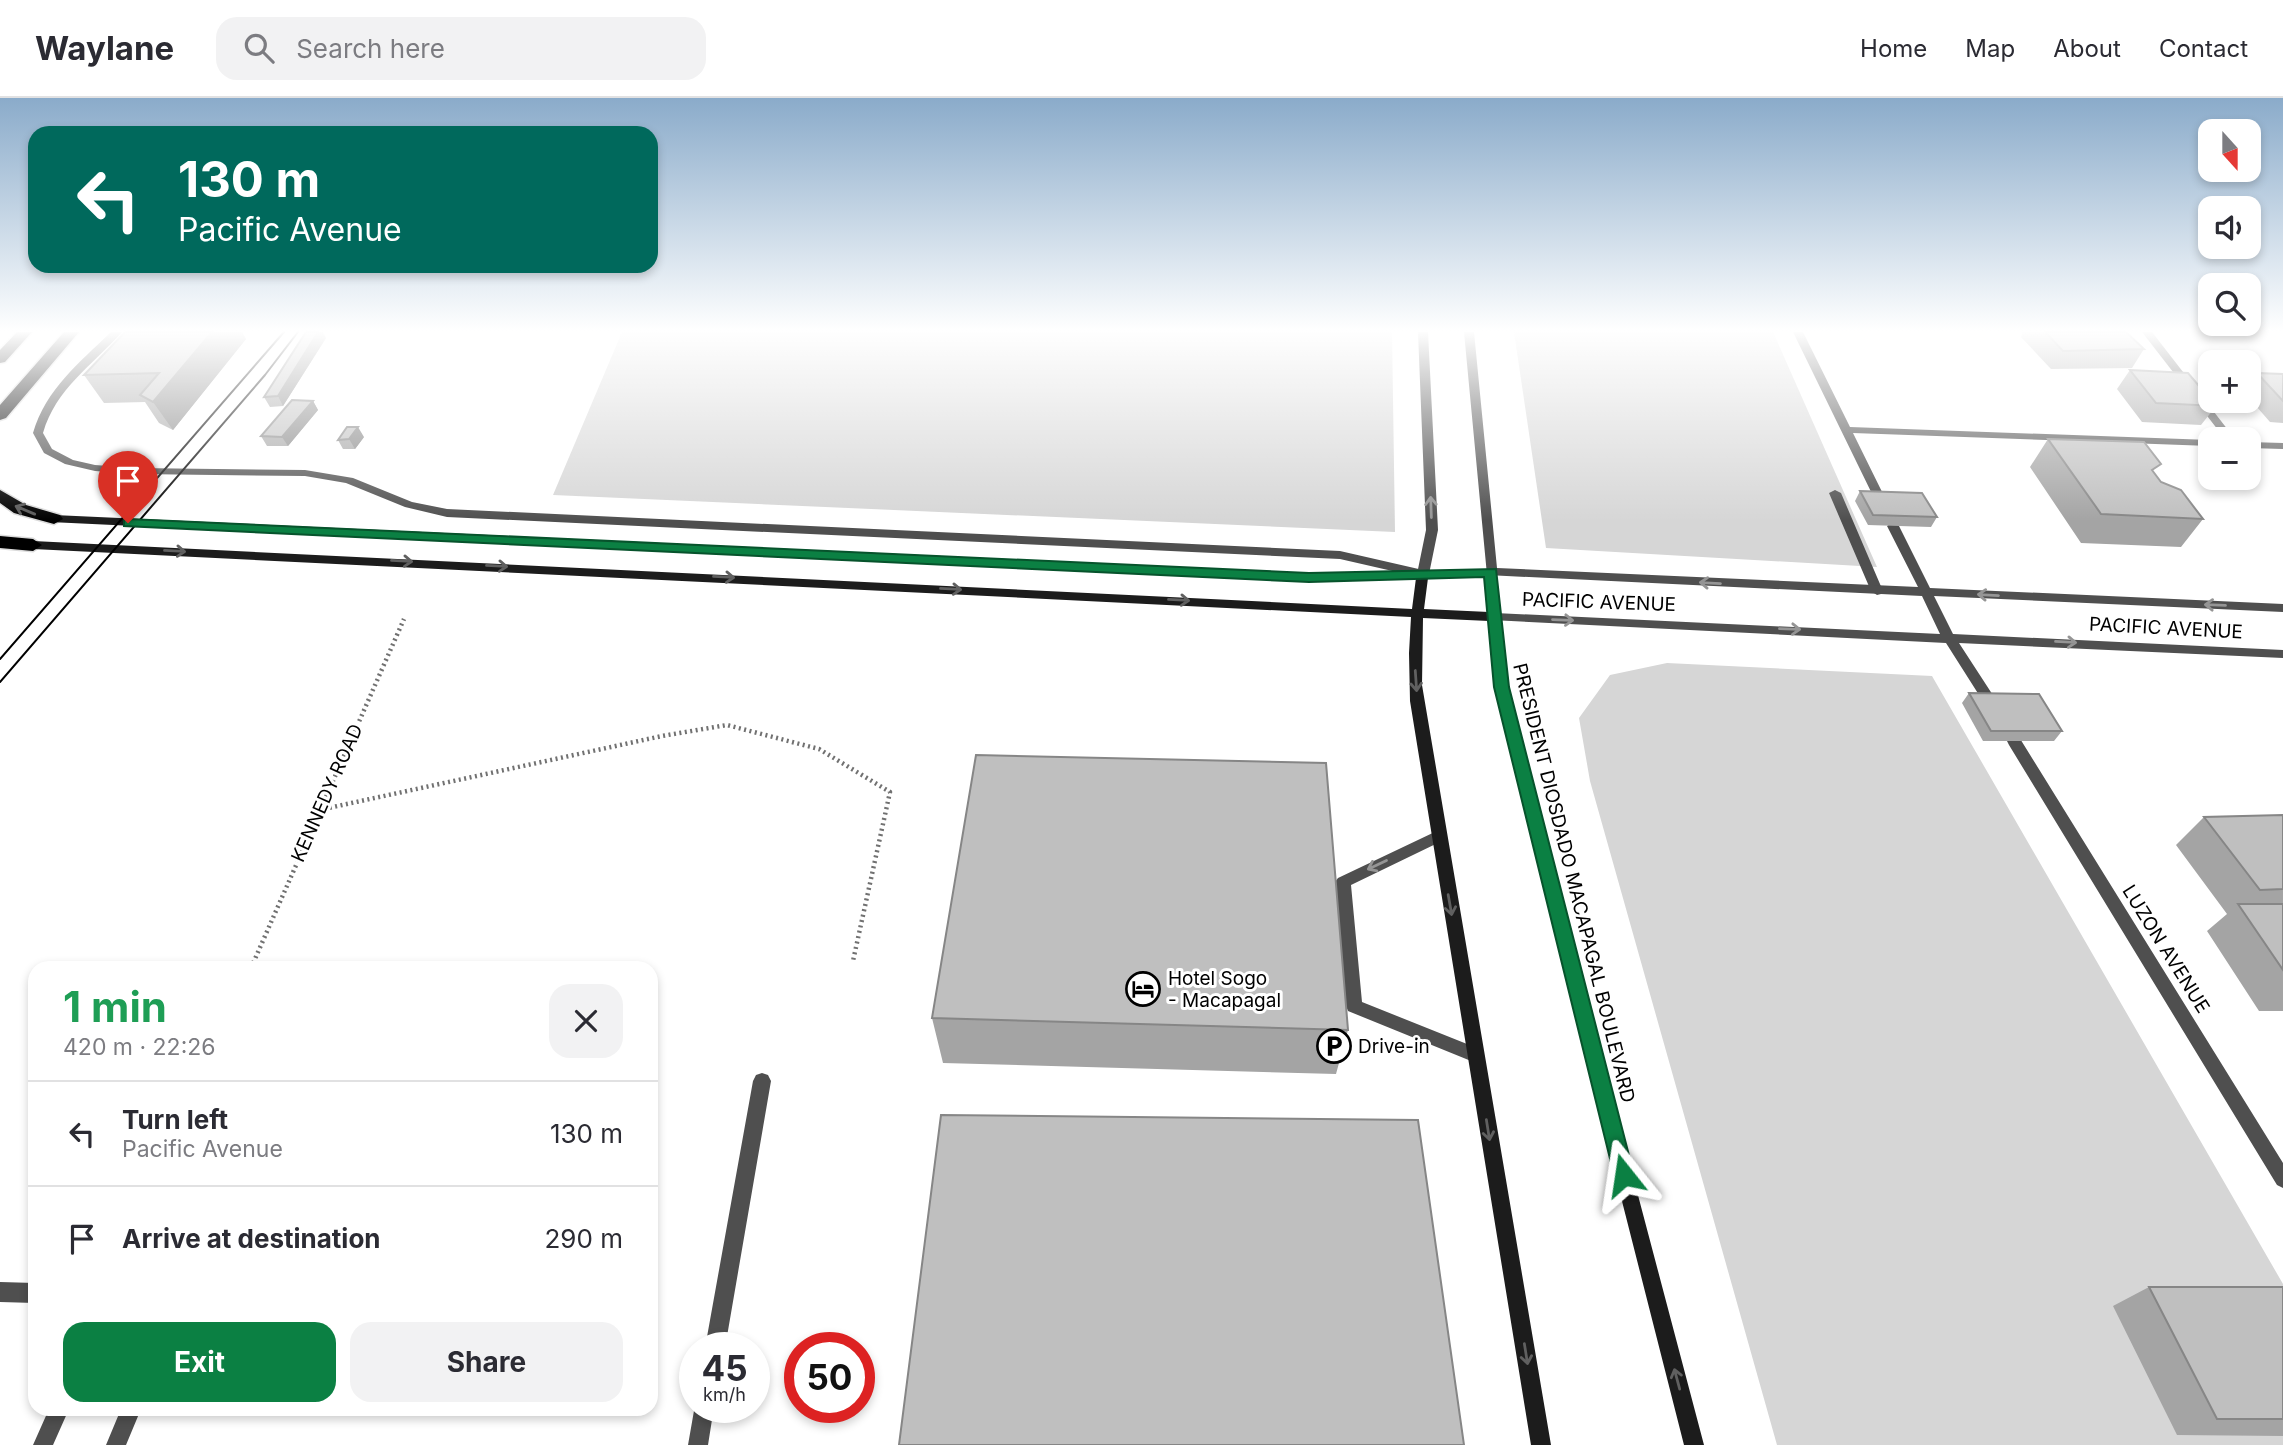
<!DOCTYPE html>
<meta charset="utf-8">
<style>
body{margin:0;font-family:Inter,sans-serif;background:#f2f2f3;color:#2b2b33;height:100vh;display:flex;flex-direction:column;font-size:26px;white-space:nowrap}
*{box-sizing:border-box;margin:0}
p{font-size:23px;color:#7c7c81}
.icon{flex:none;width:38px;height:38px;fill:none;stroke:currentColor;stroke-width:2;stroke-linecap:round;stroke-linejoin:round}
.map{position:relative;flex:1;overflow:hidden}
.sheet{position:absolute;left:28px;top:863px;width:630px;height:455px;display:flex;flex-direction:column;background:#fff;border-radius:21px;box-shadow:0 4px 10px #0003}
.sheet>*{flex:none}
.guide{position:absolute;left:28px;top:28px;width:630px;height:147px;border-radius:21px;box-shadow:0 4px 10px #0003;background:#00695c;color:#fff;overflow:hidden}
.needle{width:46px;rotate:159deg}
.controls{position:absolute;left:2198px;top:21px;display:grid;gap:14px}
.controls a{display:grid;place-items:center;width:63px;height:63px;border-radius:14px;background:#fff;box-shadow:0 4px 10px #0003;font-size:35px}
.speed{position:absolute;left:679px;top:1234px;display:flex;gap:14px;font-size:35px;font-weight:700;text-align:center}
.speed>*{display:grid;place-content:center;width:91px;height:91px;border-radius:50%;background:#fff;box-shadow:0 4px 10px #0003;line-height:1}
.speed small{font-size:18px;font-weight:400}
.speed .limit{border:10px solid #d22;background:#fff;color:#111}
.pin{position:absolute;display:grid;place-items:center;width:60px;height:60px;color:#fff;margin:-72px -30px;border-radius:50% 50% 50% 0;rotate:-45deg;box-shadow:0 0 7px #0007}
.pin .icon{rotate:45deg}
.me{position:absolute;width:77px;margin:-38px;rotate:345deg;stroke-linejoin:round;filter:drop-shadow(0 0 5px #0008)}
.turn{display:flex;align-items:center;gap:24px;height:147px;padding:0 35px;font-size:32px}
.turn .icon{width:91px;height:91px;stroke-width:2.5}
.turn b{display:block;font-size:49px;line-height:60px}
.round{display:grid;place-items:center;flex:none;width:74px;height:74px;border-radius:21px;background:#f2f2f3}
.head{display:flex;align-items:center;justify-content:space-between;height:119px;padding:0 35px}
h1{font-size:42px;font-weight:700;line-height:52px;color:#1e9e55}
.action{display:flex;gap:14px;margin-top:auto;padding:14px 35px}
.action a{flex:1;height:80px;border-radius:21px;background:#0b8043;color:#fff;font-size:28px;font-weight:700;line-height:80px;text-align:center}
.action a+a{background:#f2f2f3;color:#2b2b33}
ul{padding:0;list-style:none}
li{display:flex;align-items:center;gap:21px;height:105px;padding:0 35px;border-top:2px solid #e1e1e2}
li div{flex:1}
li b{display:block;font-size:26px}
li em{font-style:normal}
header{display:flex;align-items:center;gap:42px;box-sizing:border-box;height:98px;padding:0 35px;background:#fff;border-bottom:2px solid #e1e1e2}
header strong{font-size:33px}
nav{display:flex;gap:38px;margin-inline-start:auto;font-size:24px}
.search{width:490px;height:63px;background:#f2f2f3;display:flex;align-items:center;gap:18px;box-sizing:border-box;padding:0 24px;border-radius:21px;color:#7c7c81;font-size:26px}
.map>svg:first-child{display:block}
.green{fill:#d6d6d6}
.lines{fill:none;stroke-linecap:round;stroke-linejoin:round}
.motorway-casing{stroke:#dbdbdb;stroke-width:3}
.path{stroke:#717171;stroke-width:4.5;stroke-dasharray:2 3.5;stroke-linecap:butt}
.service{fill:#4f4f4f;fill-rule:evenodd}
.minor{fill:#4f4f4f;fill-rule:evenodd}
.secondary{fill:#1c1c1c;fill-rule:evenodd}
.motorway{fill:#000;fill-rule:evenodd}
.tram{stroke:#000;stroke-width:2}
.wall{fill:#a4a4a4}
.shaded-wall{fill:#868686}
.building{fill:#bfbfbf;stroke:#868686;stroke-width:2}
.oneway{stroke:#959595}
.oneway2{stroke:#595959}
.oneway3{stroke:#606060}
.route{fill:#0b8043;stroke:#07532c;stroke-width:2}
.labels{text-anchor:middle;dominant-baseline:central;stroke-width:6;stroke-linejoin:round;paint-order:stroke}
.street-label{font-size:19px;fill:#000;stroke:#fff}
.poi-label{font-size:19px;fill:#000;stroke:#fff;text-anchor:start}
</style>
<header>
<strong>Waylane</strong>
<div class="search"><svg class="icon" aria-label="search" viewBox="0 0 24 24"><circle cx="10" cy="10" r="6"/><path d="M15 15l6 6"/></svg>Search here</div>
<nav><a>Home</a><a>Map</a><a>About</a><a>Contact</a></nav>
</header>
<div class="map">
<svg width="2283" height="1347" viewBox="0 0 2283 1347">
<rect width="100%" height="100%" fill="#fff"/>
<path class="green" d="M 622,234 L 1392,234 L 1395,434 L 553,397 Z
M 1514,234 L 1773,234 L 1877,469 L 1546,450 Z
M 1667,565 L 1932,578 L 2283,1186 L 2283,1347 L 1777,1347 L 1590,683 L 1579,620 L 1610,577 Z"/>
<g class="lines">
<g class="motorway-casing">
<path id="motorway" d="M 17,234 L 32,234 L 5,264 L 0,265 L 0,252 Z
M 64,234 L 79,234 L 6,320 L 0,322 L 0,307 Z
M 0,392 L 26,407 L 60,417 L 63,421 L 54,426 L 14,415 L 0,405 Z
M 0,438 L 33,441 L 42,447 L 33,453 L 0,450 Z"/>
</g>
<path class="path" d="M 319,712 L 662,638 L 727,627 L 819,651 L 890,694 L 853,863
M 251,870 L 404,521"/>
<path class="service" d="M 111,234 L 122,234 C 92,268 56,290 43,335 L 52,351 L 73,362 L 95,367 L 136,370 L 305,372 L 353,380 L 412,404 L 447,411 L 1340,453 L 1423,472 L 1429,476 L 1423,480 L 1340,461 L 447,419 L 405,409 L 346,385 L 305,378 L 136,376 L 95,373 L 65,366 L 44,355 L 33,335 C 46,291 79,265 111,234 Z
M 1835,392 L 1841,395 L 1883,493 L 1881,496 L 1877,497 L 1871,493 L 1829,395 Z
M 1439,732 L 1444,734 L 1446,738 L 1444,742 L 1351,787 L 1362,904 L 1482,952 L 1484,957 L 1482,962 L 1476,965 L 1348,913 L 1346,908 L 1335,784 L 1338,780 Z
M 762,975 L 768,977 L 771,983 L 725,1250 L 705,1250 L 753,983 L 756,977 Z
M 0,1184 L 35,1185 L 35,1205 L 0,1204 Z
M 695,1307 L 695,1309 L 714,1309 L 708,1347 L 688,1347 Z"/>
<path class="minor" d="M 1418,234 L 1428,234 L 1438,432 L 1429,476 L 1423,480 L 1417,476 L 1426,432 Z
M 1464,234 L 1474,234 L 1497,470 L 1918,489 L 1887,428 L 1893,424 L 1899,428 L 1930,490 L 2283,506 L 2283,514 L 1934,498 L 1953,536 L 2283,552 L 2283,560 L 1959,545 L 1998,605 L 1991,610 L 1986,608 L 1946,545 L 1491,522 L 1489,519 L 1491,516 L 1495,515 L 1940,536 L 1922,498 L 1487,477 Z
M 1793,234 L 1803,234 L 1850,329 L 2210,342 L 2210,348 L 1853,335 L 1887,404 L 1885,406 L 1877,406 Z
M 2142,234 L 2152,234 L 2235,341 L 2225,341 Z
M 2249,344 L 2283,345 L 2283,351 L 2249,350 Z
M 2014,638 L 2019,639 L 2283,1065 L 2283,1090 L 2277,1087 L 2009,647 L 2007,643 L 2009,639 Z
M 49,1311 L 69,1311 L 53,1347 L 33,1347 Z
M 121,1311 L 141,1311 L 126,1347 L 106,1347 Z"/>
<path class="secondary" d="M 54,417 L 1309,475 L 1495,471 L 1509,588 L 1597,942 L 1704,1347 L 1684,1347 L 1581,942 L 1495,588 L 1489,523 L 1423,520 L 1422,587 L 1551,1347 L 1531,1347 L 1410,603 L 1409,555 L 1411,519 L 33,451 L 27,447 L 33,443 L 1412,511 L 1416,480 L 1309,483 L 50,424 L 50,418 ZM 1485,478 L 1489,514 L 1424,511 L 1428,480 Z"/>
<use href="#motorway" class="motorway"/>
<path class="tram" d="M 0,561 L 284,234
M 0,584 L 265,277 L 298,234"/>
</g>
<path class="wall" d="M 125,234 L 242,234 L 246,241 L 173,332 L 159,325 L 145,304 L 104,305 L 84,277 Z
M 2023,234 L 2126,234 L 2144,251 L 2132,270 L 2051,271 L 2021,239 Z
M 326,240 L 283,308 L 270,309 L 264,299 Z
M 2130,272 L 2216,308 L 2201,327 L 2142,324 L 2117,291 Z
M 2257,275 L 2283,276 L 2283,325 L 2270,324 L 2249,300 L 2249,287 Z
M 313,303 L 318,312 L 288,348 L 267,348 L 261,338 Z
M 364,339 L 355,351 L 343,351 L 338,342 Z
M 2048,341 L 2154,375 L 2161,384 L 2203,421 L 2181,449 L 2081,445 L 2030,369 Z
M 1860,393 L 1937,419 L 1931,429 L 1868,427 L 1855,403 Z
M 1969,595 L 2062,633 L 2054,643 L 1983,643 L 1962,605 Z
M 2283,717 L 2283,913 L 2259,913 L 2207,833 L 2227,816 L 2176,747 L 2204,719 Z
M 932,920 L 1348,932 L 1336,976 L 943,965 Z
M 2149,1189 L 2283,1189 L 2283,1338 L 2177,1337 L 2113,1208 Z"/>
<path class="shaded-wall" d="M 209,234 L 242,234 L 246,241 L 173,332 L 153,304 Z
M 318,234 L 323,234 L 326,240 L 283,308 L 278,298 Z
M 313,303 L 318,312 L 288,348 L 282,339 Z
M 358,329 L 364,339 L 355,351 L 349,341 Z"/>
<path class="building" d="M 125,234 L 212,234 L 153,304 L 140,297 L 159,275 L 84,277 Z
M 306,234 L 318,234 L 278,298 L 264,299 Z
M 2045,234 L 2126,234 L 2144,251 L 2063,253 Z
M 2130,272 L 2188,275 L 2216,308 L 2156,305 Z
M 2257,275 L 2283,276 L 2283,303 Z
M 292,302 L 313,303 L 282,339 L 261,338 Z
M 347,329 L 358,329 L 349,341 L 338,342 Z
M 2048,341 L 2144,344 L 2161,366 L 2152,372 L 2161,384 L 2181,392 L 2203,421 L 2101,416 Z
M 1860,393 L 1922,395 L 1937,419 L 1873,417 Z
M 1969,595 L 2039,596 L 2062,633 L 1991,633 Z
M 976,657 L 1326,665 L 1348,932 L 932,920 Z
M 2283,717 L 2283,791 L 2260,792 L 2204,719 Z
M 2238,806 L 2283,806 L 2283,872 Z
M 941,1017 L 1418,1022 L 1464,1347 L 899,1347 Z
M 2149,1189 L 2283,1189 L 2283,1321 L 2217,1321 Z"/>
<defs><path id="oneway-shaft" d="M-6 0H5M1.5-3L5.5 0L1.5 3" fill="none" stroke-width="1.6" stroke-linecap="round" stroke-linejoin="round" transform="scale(1.75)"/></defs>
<g class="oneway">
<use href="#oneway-shaft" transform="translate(1431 409) rotate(-92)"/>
<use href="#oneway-shaft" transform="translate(1710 485) rotate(-177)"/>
<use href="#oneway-shaft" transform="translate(1988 497) rotate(-177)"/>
<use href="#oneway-shaft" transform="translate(2215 507) rotate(-178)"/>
<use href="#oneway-shaft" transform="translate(1563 522) rotate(2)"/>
<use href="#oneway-shaft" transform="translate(1790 531) rotate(2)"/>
<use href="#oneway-shaft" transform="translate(2066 544) rotate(3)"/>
<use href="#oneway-shaft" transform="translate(1377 767) rotate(155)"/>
</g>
<use class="oneway2" href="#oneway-shaft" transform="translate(25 412) rotate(-157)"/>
<g class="oneway3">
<use href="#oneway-shaft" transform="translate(175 453) rotate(3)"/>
<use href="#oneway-shaft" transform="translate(402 463) rotate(3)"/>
<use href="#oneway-shaft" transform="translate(497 468) rotate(3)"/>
<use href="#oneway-shaft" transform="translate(724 479) rotate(3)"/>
<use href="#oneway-shaft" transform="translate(951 491) rotate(3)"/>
<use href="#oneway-shaft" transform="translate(1179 502) rotate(3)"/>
<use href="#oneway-shaft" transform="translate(1416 583) rotate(86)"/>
<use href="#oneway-shaft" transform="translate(1450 807) rotate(80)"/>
<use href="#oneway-shaft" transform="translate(1488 1032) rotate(81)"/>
<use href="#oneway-shaft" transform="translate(1526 1256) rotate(81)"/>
<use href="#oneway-shaft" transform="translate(1677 1281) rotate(-105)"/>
</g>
<linearGradient id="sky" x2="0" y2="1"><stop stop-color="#8aabca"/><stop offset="0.55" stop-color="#fff"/><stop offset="1" stop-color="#fff" stop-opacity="0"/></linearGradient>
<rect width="2283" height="423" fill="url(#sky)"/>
<path class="route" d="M 128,421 L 1309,475 L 1496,471 L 1509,589 L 1634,1077 L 1631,1084 L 1624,1087 L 1617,1084 L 1614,1077 L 1494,589 L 1484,479 L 1309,484 L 124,428 L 124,422 Z"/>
<defs>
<g id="hotel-ring" transform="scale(1.75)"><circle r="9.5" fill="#fff" stroke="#000" stroke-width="1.5"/><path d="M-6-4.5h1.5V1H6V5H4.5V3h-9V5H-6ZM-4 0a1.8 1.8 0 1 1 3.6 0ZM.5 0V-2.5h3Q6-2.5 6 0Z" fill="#000"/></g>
<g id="parking-ring" transform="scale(1.75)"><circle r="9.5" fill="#fff" stroke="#000" stroke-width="1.5"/><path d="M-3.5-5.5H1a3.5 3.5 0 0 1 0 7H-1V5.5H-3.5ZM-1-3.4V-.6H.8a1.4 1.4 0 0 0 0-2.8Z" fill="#000"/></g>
</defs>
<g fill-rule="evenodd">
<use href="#hotel-ring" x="1143" y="891"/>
<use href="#parking-ring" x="1334" y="948"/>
</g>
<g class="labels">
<g class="street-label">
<text transform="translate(1599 504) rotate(2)">PACIFIC AVENUE</text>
<text transform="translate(2166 530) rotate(3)">PACIFIC AVENUE</text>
<text transform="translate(327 695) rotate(-66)">KENNEDY ROAD</text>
<text transform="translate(1574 785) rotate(76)">PRESIDENT DIOSDADO MACAPAGAL BOULEVARD</text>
<text transform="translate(2166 851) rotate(58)">LUZON AVENUE</text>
</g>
<g class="poi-label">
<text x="1168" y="880">Hotel Sogo<tspan x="1168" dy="22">- Macapagal</tspan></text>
<text x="1358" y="948">Drive-in</text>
</g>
</g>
</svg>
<div class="controls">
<a><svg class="needle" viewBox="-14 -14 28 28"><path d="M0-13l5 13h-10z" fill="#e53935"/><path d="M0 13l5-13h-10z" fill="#7c7c81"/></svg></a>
<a><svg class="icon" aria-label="sound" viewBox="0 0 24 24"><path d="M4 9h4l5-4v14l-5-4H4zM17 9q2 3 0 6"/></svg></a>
<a><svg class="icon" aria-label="search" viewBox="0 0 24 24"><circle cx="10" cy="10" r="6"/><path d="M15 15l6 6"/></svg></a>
<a>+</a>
<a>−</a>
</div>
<div class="speed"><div>45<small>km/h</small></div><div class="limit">50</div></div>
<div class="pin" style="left:128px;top:425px;background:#d93025"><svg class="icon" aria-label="arrive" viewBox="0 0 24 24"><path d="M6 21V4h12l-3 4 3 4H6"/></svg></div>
<svg class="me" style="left:1624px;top:1077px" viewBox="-20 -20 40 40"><path d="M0-17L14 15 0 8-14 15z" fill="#0b8043" stroke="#fff" stroke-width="4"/></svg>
<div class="guide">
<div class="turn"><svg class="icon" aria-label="left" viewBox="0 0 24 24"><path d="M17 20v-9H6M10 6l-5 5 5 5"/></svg><div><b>130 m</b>Pacific Avenue</div></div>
</div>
<section class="sheet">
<div class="head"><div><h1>1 min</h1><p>420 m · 22:26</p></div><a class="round"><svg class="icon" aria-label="close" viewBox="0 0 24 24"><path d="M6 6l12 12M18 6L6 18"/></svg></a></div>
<ul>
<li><svg class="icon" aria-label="left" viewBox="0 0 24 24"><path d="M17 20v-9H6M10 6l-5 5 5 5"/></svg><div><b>Turn left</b><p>Pacific Avenue</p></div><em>130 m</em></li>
<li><svg class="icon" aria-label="arrive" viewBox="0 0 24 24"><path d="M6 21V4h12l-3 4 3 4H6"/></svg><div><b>Arrive at destination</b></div><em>290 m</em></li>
</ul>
<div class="action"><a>Exit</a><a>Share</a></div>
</section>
</div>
